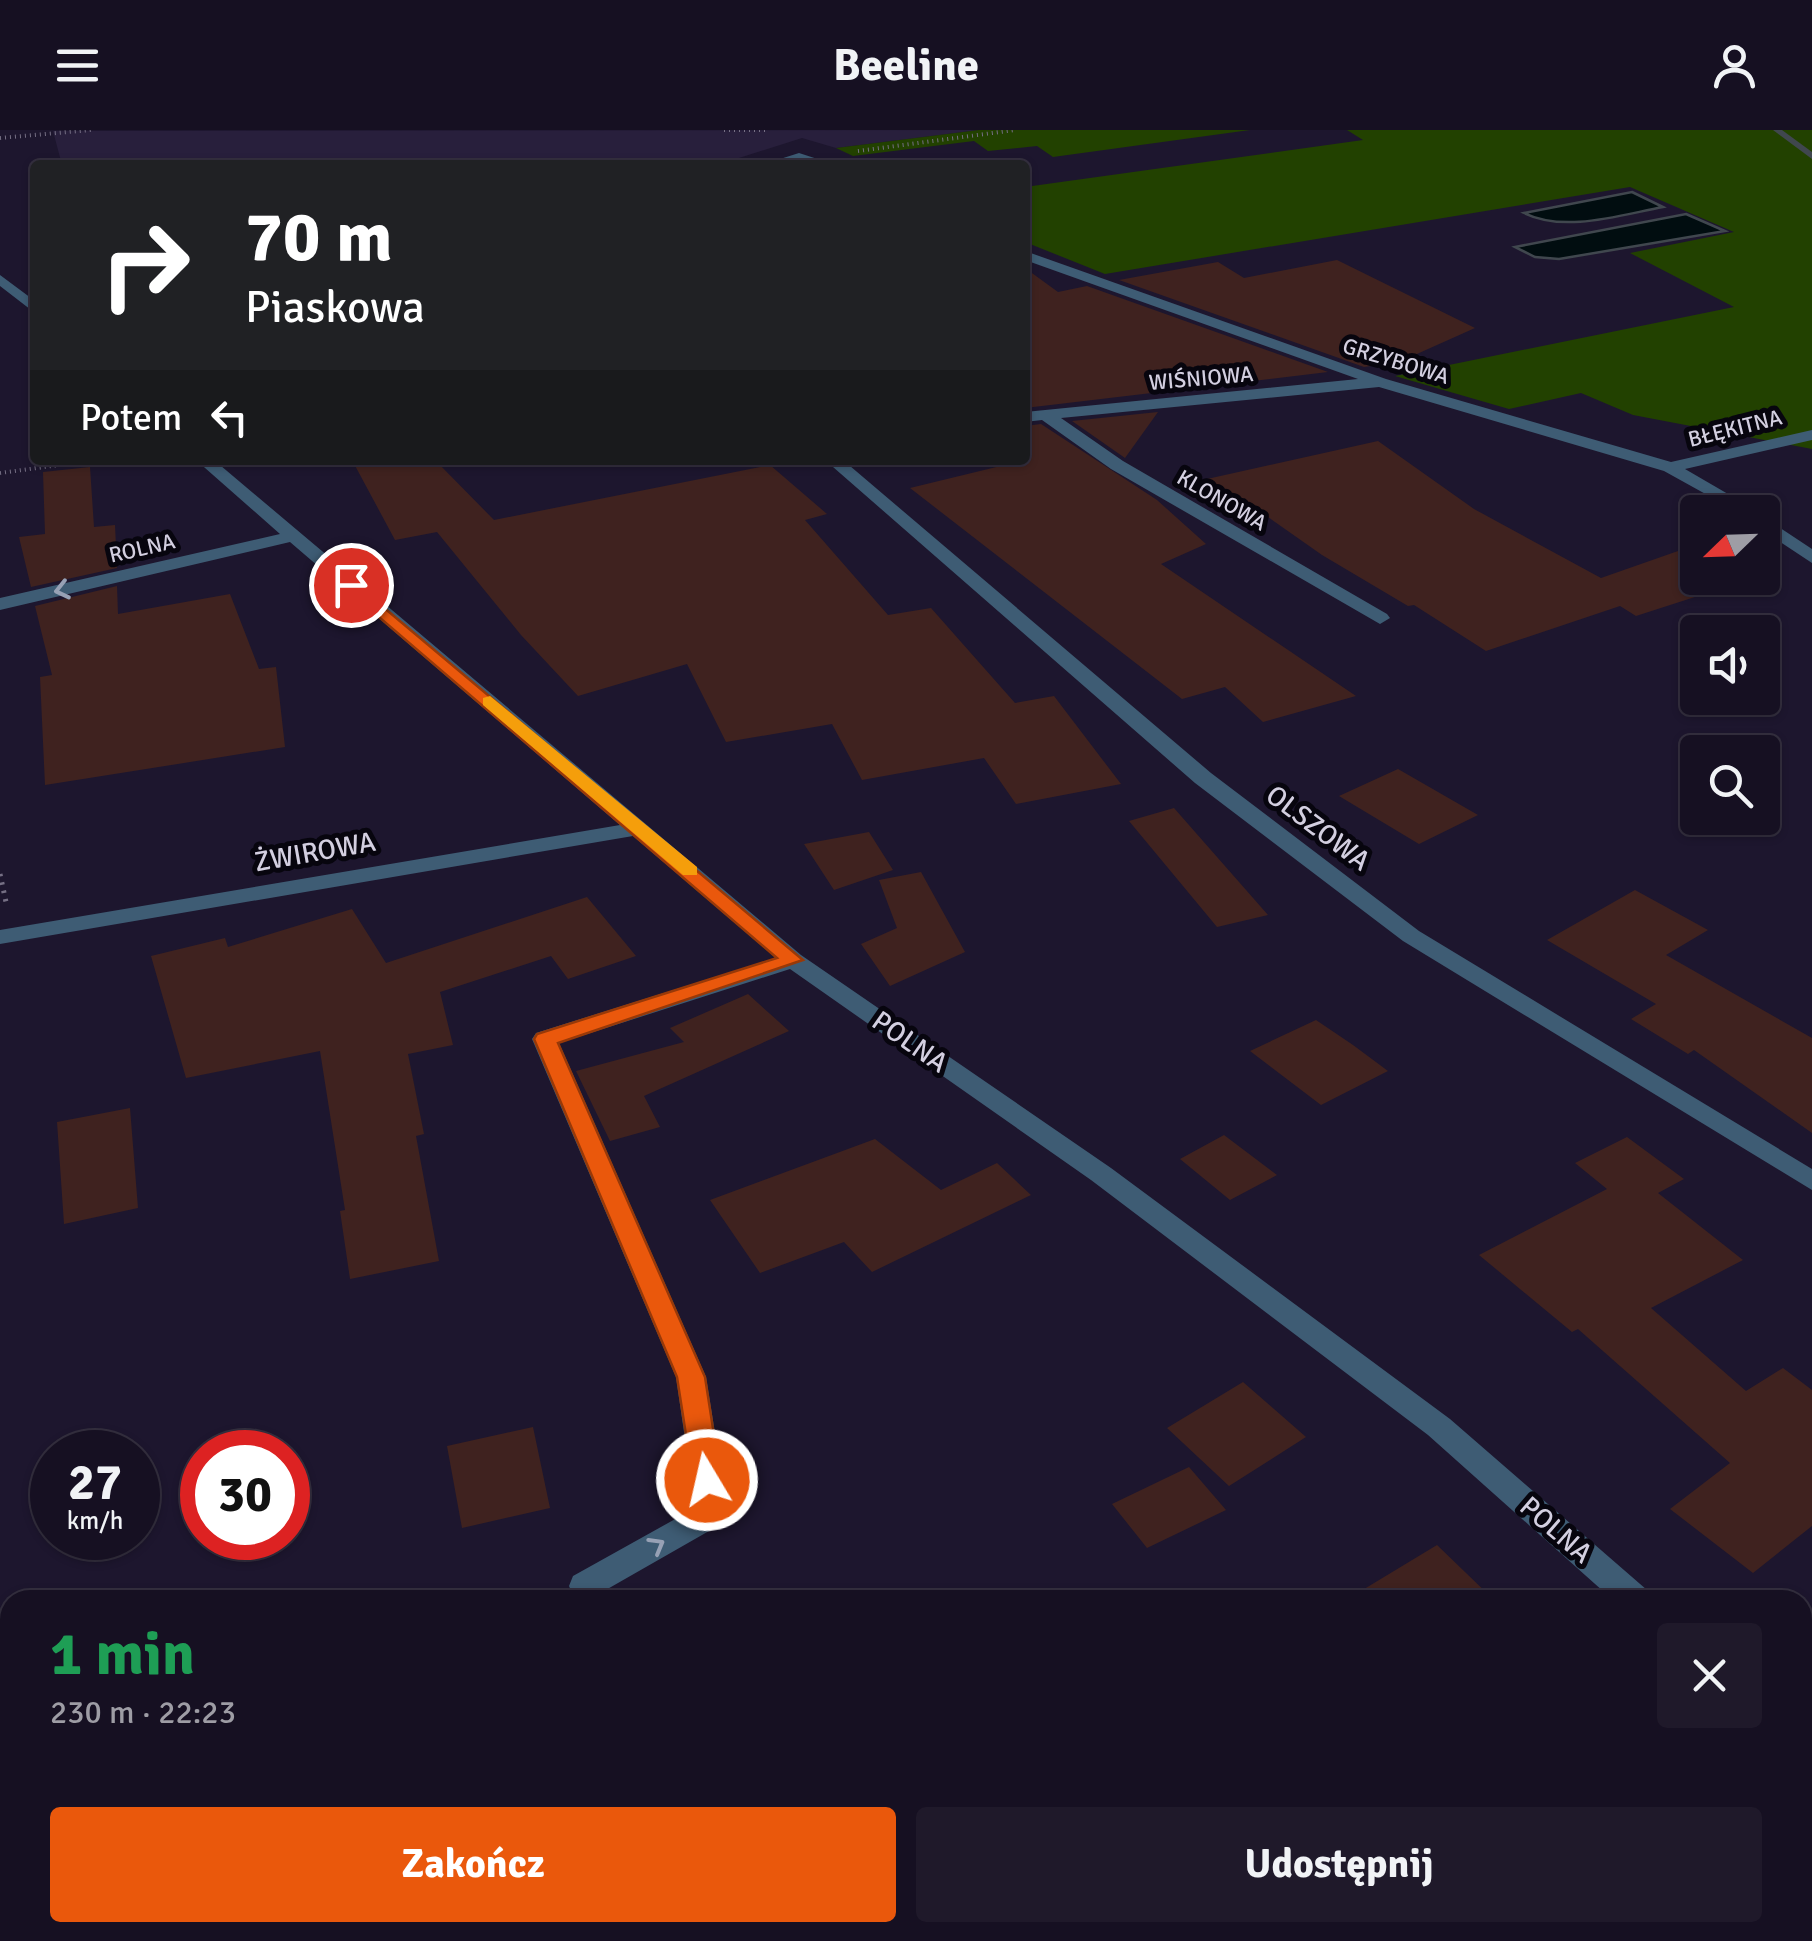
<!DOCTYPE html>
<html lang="pl">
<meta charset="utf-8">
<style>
body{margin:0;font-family:Signika,sans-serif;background:#1f192a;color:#f1f3f6;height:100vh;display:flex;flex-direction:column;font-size:38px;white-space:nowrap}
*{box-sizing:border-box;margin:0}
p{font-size:32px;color:#9e9da5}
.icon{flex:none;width:55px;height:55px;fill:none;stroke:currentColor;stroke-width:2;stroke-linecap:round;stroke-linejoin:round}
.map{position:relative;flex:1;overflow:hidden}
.side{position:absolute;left:0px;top:1460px;width:1812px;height:352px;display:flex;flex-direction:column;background:#161022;border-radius:30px 30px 0 0;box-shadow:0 2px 8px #0004,0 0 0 2px #353040}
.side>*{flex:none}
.guide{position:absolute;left:30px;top:30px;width:1000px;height:305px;border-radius:10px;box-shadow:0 2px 8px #0004,0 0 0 2px #353040;background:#202124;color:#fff;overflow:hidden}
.needle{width:65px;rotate:247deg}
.fabs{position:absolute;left:1680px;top:365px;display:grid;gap:20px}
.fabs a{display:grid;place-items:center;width:100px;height:100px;border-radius:10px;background:#161022;box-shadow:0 2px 8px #0004,0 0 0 2px #353040;font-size:50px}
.speed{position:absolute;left:30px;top:1300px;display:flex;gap:20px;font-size:50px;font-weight:700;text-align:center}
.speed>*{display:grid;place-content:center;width:130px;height:130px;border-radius:50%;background:#161022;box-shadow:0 2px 8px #0004,0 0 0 2px #353040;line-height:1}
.speed small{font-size:25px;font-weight:400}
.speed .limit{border:15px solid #d22;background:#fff;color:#111}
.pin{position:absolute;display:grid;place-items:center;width:85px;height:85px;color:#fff;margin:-42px;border:5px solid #fff;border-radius:50%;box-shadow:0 2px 10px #0007}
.me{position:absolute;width:110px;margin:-55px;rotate:351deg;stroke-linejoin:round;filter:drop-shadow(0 0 8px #0008)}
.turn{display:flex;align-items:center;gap:35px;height:210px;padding:0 50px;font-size:45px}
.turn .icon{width:130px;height:130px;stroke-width:2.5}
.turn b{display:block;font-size:70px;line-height:85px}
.then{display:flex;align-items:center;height:95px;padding:0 50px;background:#0003;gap:20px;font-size:38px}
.round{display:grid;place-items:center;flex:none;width:105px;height:105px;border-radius:10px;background:#1f192a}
.summary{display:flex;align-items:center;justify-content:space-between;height:170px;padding:0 50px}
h1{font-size:60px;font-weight:700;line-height:75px;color:#1e9e55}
.cta{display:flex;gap:20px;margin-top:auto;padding:20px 50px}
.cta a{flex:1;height:115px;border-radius:10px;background:#ea580c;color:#fff;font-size:40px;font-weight:700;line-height:115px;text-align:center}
.cta a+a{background:#1f192a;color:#f1f3f6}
header{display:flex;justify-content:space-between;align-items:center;height:130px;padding:0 50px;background:#161022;font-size:45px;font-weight:700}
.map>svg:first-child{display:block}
.built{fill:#281f3c}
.green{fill:#224100}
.water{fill:#010d10;stroke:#40474e;stroke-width:2.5}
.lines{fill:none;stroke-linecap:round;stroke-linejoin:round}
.stream{fill:#40474e;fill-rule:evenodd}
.building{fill:#3f221f}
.path-far1{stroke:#756f84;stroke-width:4;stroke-dasharray:1 4;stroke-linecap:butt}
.path{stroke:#756f84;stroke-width:5;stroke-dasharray:2.5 6;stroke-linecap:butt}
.street{fill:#3e5c74;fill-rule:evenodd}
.oneway{stroke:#97a1b5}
.route{fill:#ea580c;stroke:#983908;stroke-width:2.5}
.slow{fill:#f59e0b}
.labels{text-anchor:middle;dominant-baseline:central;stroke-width:10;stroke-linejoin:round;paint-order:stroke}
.far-street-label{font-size:22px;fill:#d3cfe0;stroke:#07050e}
.street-label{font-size:28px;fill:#d3cfe0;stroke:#07050e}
</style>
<header><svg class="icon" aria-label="menu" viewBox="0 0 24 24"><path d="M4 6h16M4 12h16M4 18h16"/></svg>Beeline<svg class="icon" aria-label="person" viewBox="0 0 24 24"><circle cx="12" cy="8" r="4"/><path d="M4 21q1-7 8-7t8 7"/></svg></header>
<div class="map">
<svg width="1812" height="1811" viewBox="0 0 1812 1811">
<rect width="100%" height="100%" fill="#1d162e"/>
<path class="built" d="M 979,0 L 836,18 L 802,8 L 717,35 L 62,35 L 53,1 Z"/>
<path class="green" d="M 979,0 L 1250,0 L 1053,27 L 1037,16 L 988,21 L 974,11 L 853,26 L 836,18 Z
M 1347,0 L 1812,0 L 1812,319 L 1633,285 L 1581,263 L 1509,279 L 1395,246 L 1734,177 L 1630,123 L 1734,102 L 1630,57 L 1105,144 L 1025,112 L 1025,57 L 1363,10 Z
M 10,1565 L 10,1802 L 646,1803 L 629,1811 L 0,1811 L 0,1567 Z"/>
<path class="water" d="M 1632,62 L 1663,77 C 1620,85 1565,103 1524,83 Z
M 1686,84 L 1725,101 L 1559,129 L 1535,127 L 1515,117 Z"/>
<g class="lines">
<path class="stream" d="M 1773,0 L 1782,0 L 1812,22 L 1812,29 Z"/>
</g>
<path class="building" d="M 1337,130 L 1475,198 L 1399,232 L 1364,237 L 1119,150 L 1218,132 L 1244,148 Z
M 1025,138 L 1058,162 L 1087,156 L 1328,242 L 1025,278 Z
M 1158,282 L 1125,328 L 1072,291 Z
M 1041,294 L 1157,370 L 1206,414 L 1161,434 L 1356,566 L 1263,592 L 1225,557 L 1182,569 L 910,358 L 1025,330 L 1025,296 Z
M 1378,311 L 1474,379 L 1601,448 L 1698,414 L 1698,466 L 1636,486 L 1620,476 L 1486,521 L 1414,475 L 1408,476 L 1322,425 L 1268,387 L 1263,390 L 1198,351 Z
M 352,330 L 435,330 L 494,390 L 770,335 L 827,384 L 805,390 L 888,485 L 931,478 L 1015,573 L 1054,566 L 1121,654 L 1016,674 L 984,628 L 862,650 L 832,594 L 726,612 L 687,534 L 578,566 L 521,505 L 437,402 L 395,410 Z
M 90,337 L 94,397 L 115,395 L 117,438 L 31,457 L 19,407 L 45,404 L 43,342 Z
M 117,456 L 118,484 L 230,464 L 259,539 L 276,537 L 285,617 L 45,655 L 40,547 L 52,545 L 35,476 Z
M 1398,639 L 1478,685 L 1419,714 L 1339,666 Z
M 1174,678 L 1268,785 L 1217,797 L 1129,691 Z
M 869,702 L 893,740 L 834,760 L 804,714 Z
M 921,742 L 965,822 L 890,856 L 861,814 L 897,798 L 879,750 Z
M 1635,760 L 1708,800 L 1666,825 L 1812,908 L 1812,1003 L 1694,920 L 1688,924 L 1631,889 L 1656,874 L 1547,810 Z
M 587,767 L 636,826 L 568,849 L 551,826 L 440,862 L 453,915 L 408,924 L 424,1004 L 416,1006 L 439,1131 L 350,1149 L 340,1081 L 345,1080 L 320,921 L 186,948 L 151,826 L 225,808 L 228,817 L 352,779 L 386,833 Z
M 748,864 L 789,901 L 644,966 L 660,997 L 610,1011 L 576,941 L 684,912 L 670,898 Z
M 1316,890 L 1353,915 L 1388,941 L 1321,975 L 1250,921 Z
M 130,978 L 138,1078 L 64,1094 L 57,992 Z
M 1224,1005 L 1277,1045 L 1230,1070 L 1180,1029 Z
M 1627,1007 L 1684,1049 L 1658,1063 L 1743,1130 L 1651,1178 L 1746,1261 L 1783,1238 L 1812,1260 L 1812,1396 L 1753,1443 L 1670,1379 L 1730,1333 L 1578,1199 L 1572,1202 L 1479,1125 L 1607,1059 L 1575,1033 Z
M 875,1009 L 941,1060 L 997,1033 L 1031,1065 L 872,1142 L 844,1112 L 760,1143 L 710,1070 Z
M 1243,1252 L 1306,1307 L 1229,1356 L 1167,1298 Z
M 533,1297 L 550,1378 L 462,1398 L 447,1316 Z
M 1189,1337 L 1226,1380 L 1147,1418 L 1112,1374 Z
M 1437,1415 L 1494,1470 L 1346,1470 Z"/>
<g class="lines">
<path class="path-far1" d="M 724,0 L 767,0
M 0,8 L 91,0
M 858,21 L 1015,0
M 0,343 L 97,330"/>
<path class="path" d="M 0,744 L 6,772"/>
<path class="street" d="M 799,23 L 836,35 L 799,31 L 761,35 Z
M 1025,121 L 1386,249 L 1671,332 L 1812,300 L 1812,310 L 1685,339 L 1759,382 L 1738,382 L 1664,341 L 1379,257 L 1061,288 L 1123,331 L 1387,484 L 1390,488 L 1380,494 L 1111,339 L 1042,290 L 1025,292 L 1025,282 L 1358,249 L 1025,130 Z
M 0,145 L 35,171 L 35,183 L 0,156 Z
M 196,330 L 214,330 L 801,825 L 1111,1038 L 1450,1289 L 1647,1460 L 1651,1470 L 1613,1470 L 1428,1305 L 1091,1050 L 790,839 L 559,913 L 706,1247 L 728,1384 L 723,1393 L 604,1461 L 607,1470 L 575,1470 L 569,1456 L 573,1446 L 695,1378 L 676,1247 L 532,909 L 536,903 L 776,828 L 633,706 L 0,814 L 0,800 L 620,695 L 290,412 L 0,480 L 0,468 L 280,404 Z
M 825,330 L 843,330 L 1211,643 L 1419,801 L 1812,1039 L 1812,1060 L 1403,811 L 1195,653 Z
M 1762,386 L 1812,419 L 1812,433 L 1762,400 Z
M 1802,1603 L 1812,1606 L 1812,1642 L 1802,1638 Z
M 718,1802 L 756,1802 L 760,1811 L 722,1811 Z"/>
</g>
<defs><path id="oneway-chevron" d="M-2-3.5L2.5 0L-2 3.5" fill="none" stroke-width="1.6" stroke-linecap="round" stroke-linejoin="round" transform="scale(2.5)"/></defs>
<g class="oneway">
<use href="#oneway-chevron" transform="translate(62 460) rotate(167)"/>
<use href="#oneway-chevron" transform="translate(657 1415) rotate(-30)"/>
</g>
<path class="route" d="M 351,450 L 803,830 L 558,913 L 705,1247 L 721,1350 L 717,1358 L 697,1358 L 693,1350 L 677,1247 L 534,909 L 537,904 L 777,828 L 345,458 L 345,451 Z"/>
<path class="slow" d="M 490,566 L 697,737 L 697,745 L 683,745 L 483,575 L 483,568 Z"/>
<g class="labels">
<g class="far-street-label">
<text transform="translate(1396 231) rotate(17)">GRZYBOWA</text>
<text transform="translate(1201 248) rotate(-5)">WIŚNIOWA</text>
<text transform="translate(1735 298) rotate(-14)">BŁĘKITNA</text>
<text transform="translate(1222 370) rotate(30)">KLONOWA</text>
<text transform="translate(142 418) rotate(-13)">ROLNA</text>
</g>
<g class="street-label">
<text transform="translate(1318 698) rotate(37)">OLSZOWA</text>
<text transform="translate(315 722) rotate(-10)">ŻWIROWA</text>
<text transform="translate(910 912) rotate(35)">POLNA</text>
<text transform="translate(1556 1400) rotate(41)">POLNA</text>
</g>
</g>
</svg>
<div class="fabs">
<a><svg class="needle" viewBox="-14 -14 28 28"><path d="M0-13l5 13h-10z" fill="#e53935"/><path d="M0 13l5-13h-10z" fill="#9e9da5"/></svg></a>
<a><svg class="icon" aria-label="sound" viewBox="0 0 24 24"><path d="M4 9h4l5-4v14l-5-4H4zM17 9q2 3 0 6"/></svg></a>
<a><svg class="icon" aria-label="search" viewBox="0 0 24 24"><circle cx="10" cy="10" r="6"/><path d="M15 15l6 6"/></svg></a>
</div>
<div class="speed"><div>27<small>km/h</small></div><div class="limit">30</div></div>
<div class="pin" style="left:351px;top:455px;background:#d93025"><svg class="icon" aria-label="arrive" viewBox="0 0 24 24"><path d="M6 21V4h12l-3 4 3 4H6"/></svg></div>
<svg class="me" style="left:707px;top:1350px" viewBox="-20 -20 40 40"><circle r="17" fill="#ea580c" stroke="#fff" stroke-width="3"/><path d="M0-11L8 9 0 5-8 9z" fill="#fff"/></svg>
<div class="guide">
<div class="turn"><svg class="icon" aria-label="right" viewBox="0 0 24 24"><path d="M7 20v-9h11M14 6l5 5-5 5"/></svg><div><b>70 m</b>Piaskowa</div></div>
<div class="then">Potem<svg class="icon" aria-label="left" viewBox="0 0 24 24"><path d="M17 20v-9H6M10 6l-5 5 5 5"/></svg></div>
</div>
<section class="side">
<div class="summary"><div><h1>1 min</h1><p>230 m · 22:23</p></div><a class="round"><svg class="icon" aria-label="close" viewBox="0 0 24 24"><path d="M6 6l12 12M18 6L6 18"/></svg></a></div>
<div class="cta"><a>Zakończ</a><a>Udostępnij</a></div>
</section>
</div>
